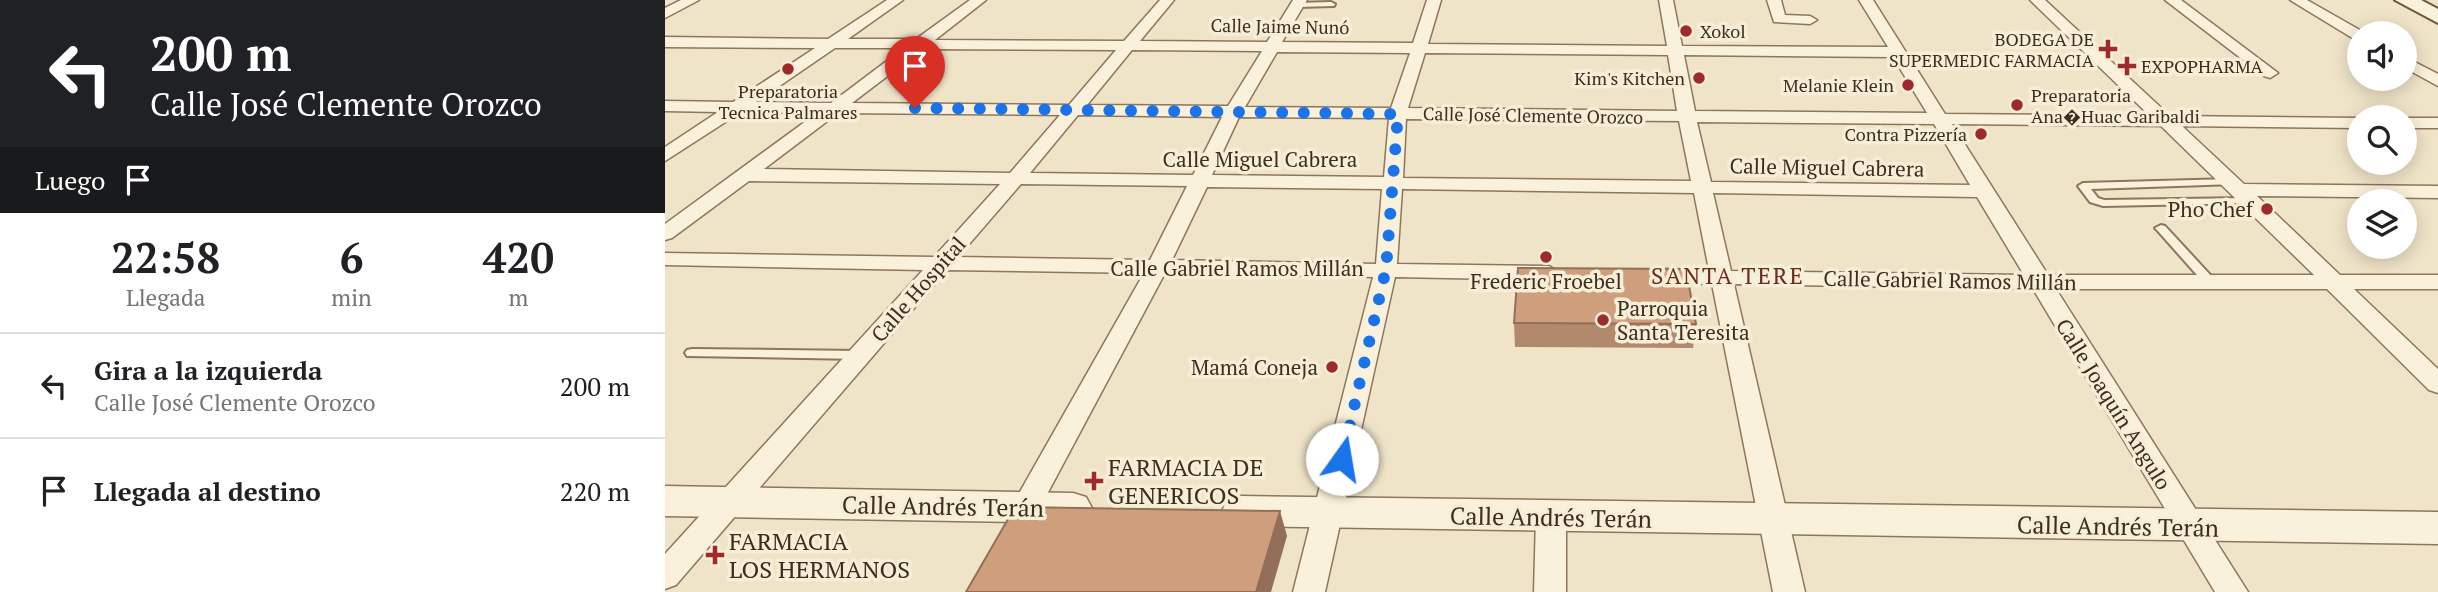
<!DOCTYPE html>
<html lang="es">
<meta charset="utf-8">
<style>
body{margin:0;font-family:"PT Serif",serif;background:#f6f6f6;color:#202124;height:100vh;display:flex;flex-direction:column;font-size:26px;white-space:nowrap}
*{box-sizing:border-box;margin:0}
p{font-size:23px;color:#757577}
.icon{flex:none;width:38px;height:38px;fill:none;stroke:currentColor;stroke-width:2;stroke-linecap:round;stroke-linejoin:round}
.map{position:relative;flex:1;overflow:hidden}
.drawer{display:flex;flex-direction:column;background:#fff;width:665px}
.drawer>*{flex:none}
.hud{background:#202124;color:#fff;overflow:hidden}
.fabs{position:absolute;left:1682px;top:21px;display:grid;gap:14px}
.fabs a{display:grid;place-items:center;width:70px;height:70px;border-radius:50%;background:#fff;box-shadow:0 4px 18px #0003;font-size:35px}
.pin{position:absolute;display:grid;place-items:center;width:60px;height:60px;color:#fff;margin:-72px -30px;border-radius:50% 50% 50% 0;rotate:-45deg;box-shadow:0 0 7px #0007}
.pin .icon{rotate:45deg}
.me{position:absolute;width:77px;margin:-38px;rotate:13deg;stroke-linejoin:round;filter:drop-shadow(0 0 5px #0008)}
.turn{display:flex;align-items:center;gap:24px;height:147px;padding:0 35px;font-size:32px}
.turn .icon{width:91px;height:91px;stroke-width:2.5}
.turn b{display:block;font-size:49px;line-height:60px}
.then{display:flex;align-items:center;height:66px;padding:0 35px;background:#0003;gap:14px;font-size:26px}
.eta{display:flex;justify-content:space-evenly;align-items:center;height:119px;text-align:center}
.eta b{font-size:42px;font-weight:700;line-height:49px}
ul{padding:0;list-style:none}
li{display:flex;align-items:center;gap:21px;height:105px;padding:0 35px;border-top:2px solid #e0e0e0}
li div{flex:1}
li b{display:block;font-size:26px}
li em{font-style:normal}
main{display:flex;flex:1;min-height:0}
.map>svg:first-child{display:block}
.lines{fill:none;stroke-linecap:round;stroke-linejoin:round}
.service-casing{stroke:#8d765c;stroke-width:4}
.minor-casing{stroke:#8d765c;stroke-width:3}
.tertiary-casing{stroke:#8d765c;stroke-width:3}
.secondary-casing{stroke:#6f573f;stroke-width:4}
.service{fill:#faf1dc;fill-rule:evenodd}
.minor{fill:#faf1dc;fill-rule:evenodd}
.tertiary{fill:#faf1dc;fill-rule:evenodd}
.secondary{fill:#faf1dc;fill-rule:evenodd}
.wall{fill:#b2896c}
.shaded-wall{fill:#916f58}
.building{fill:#cf9f7d;stroke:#916f58;stroke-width:2}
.route{stroke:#1a73e8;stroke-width:12;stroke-dasharray:0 21.6}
.poi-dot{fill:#9e2a2b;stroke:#f7eed8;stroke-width:2.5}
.labels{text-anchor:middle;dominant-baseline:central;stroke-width:7;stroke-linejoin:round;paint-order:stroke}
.far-street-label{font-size:18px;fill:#3d2e20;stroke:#f7eed8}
.far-poi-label{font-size:18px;fill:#3d2e20;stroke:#f7eed8;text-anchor:end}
.street-label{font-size:21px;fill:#3d2e20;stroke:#f7eed8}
.poi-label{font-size:21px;fill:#3d2e20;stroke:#f7eed8;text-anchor:end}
.neighbourhood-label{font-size:23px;letter-spacing:2px;fill:#6b2e1e;stroke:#f7eed8}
.near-poi-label{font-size:24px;fill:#3d2e20;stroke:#f7eed8;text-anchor:start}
.near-street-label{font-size:24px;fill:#3d2e20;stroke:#f7eed8}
</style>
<main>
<section class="drawer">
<div class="hud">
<div class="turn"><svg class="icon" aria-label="left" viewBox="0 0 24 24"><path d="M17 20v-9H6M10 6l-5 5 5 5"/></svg><div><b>200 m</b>Calle José Clemente Orozco</div></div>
<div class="then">Luego<svg class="icon" aria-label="arrive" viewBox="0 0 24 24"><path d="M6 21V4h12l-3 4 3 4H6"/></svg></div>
</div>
<div class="eta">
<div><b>22:58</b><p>Llegada</p></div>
<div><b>6</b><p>min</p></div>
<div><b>420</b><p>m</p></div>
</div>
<ul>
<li><svg class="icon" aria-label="left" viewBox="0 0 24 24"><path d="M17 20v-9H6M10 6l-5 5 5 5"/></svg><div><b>Gira a la izquierda</b><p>Calle José Clemente Orozco</p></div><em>200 m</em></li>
<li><svg class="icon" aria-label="arrive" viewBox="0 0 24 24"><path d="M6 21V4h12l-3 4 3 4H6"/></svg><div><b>Llegada al destino</b></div><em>220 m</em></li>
</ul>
</section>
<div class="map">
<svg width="1773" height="592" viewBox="0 0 1773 592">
<rect width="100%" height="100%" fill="#f0e4c8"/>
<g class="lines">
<g class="service-casing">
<path id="service" d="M 666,2 L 670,4 L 669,6 L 632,7 L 628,5 L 632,3 Z
M 1566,179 L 1570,180 L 1570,184 L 1426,189 L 1433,198 L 1439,200 L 1585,198 L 1589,199 L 1590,201 L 1589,203 L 1438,206 L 1425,202 L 1413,186 L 1418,183 Z
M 1496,225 L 1500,226 L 1548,278 L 1550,281 L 1548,284 L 1540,284 L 1492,230 L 1490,228 Z
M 27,349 L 195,351 L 202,355 L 195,359 L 22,356 L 20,353 L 22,350 Z"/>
</g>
<g class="minor-casing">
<path id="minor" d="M 16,0 L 34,0 L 0,18 L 0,8 Z
M 222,0 L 238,0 L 183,39 L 251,39 L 305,0 L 321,0 L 270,40 L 459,41 L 495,0 L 509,0 L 475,41 L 602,42 L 628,0 L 642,0 L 617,42 L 748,43 L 762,0 L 776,0 L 763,44 L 1002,46 L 994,0 L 1008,0 L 1017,46 L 1223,47 L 1194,0 L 1208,0 L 1280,114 L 1485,116 L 1365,0 L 1380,0 L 1505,116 L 1694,118 L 1694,128 L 1517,126 L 1579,184 L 1773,186 L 1773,198 L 1592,196 L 1675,275 L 1773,275 L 1773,289 L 1689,289 L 1773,369 L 1773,393 L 1764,390 L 1662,289 L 1391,289 L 1583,592 L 1550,592 L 1368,289 L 1069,284 L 1140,592 L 1108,592 L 1047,284 L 992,283 L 981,276 L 992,269 L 1044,270 L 1029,193 L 737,189 L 732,264 L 884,266 L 895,273 L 884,280 L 730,277 L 660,592 L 628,592 L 708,277 L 500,273 L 364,528 L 354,532 L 344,528 L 339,520 L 479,273 L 282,270 L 11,585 L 0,589 L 0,554 L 258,270 L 0,265 L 0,253 L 269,257 L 335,184 L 84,181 L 7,238 L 0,240 L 0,224 L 152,113 L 76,112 L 0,161 L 0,147 L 53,112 L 0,111 L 0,101 L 68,102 L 150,48 L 0,47 L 0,37 L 163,39 ZM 170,48 L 239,48 L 166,103 L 91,102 ZM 258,49 L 451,50 L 404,105 L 187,103 ZM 467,50 L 597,51 L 563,106 L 422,105 ZM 612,52 L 745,53 L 726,108 L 580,107 ZM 760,53 L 1003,55 L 1012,111 L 743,108 ZM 1019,55 L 1228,57 L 1262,113 L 1030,111 ZM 173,113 L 395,115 L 345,173 L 99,169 ZM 413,115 L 557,117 L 528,175 L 365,173 ZM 574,117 L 724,118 L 719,177 L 547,175 ZM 741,119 L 1014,121 L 1026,181 L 738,178 ZM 1032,122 L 1269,124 L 1305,185 L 1046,182 ZM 1287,124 L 1496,126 L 1649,275 L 1383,275 ZM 356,184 L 522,186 L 485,260 L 293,257 ZM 542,187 L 717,189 L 711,264 L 507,260 ZM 1048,193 L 1312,197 L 1359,275 L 1066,271 Z
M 1102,0 L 1116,0 L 1120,15 L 1145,16 L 1152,20 L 1145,24 L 1109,22 Z
M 1500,0 L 1516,0 L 1613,73 L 1605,78 L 1599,76 Z
M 1625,0 L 1642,0 L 1700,33 L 1694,33 L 1694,40 L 1689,39 Z
M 1740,57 L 1773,74 L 1773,86 L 1740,68 Z
M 1740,118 L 1773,118 L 1773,128 L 1740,128 Z
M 886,505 L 896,509 L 901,517 L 901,592 L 869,592 L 871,517 L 876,509 Z"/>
</g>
<g class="tertiary-casing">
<path id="tertiary" d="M 0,486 L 408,493 L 421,497 L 427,508 L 421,519 L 408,523 L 0,516 Z
M 576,496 L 1773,512 L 1773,544 L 576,526 L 562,522 L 557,511 L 562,500 Z"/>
</g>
<g class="secondary-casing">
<path id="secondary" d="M 1730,0 L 1756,0 L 1773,9 L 1773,23 Z"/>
</g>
<use href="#service" class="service"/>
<use href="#minor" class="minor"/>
<use href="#tertiary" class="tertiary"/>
<use href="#secondary" class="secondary"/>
</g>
<path class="wall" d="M 849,323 L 1031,324 L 1028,348 L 850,347 Z"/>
<path class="shaded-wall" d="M 615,511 L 622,536 L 606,592 L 591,592 Z"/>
<path class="building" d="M 853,268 L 1021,269 L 1031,324 L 849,323 Z
M 350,507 L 615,511 L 591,592 L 301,592 Z"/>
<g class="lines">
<path class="route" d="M 250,108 L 733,114 L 721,269 L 677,459"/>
</g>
<g class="poi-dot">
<circle cx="1021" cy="31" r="7"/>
<path d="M1439.5 38.5h7v7h7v7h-7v7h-7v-7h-7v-7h7z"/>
<path d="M1458.5 55.5h7v7h7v7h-7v7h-7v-7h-7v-7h7z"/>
<circle cx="123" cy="69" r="7"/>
<circle cx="1034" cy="78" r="7"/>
<circle cx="1243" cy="85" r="7"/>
<circle cx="1352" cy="105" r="7"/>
<circle cx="1316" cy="134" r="7"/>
<circle cx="1602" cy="209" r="7"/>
<circle cx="881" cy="257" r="7"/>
<circle cx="938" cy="320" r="7"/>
<circle cx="667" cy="367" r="7"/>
<path d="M425.5 470.5h7v7h7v7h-7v7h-7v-7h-7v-7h7z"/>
<path d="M46.5 544.5h7v7h7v7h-7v7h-7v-7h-7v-7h7z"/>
</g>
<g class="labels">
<g class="far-street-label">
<text transform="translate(615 26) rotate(1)">Calle Jaime Nunó</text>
<text transform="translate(868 115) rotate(1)">Calle José Clemente Orozco</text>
</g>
<g class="far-poi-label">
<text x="1035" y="31" text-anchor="start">Xokol</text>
<text x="1429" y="39">BODEGA DE<tspan x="1429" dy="21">SUPERMEDIC FARMACIA</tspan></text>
<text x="1476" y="66" text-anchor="start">EXPOPHARMA</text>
<text x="1020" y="78">Kim's Kitchen</text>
<text x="1229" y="85">Melanie Klein</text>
<text x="123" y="91" text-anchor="middle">Preparatoria<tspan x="123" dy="21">Tecnica Palmares</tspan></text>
<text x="1366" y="95" text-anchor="start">Preparatoria<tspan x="1366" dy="21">Ana�Huac Garibaldi</tspan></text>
<text x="1302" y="134">Contra Pizzería</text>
</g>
<g class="street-label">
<text x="595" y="159">Calle Miguel Cabrera</text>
<text transform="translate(1162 167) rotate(1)">Calle Miguel Cabrera</text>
<text x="572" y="268">Calle Gabriel Ramos Millán</text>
<text transform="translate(1285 280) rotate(1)">Calle Gabriel Ramos Millán</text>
<text transform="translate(253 289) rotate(-49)">Calle Hospital</text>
<text transform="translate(1449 404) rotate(58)">Calle Joaquín Angulo</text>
</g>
<g class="poi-label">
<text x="1588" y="209">Pho Chef</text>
<text x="881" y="281" text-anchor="middle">Frederic Froebel</text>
<text x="952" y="308" text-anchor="start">Parroquia<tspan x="952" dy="24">Santa Teresita</tspan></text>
<text x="653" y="367">Mamá Coneja</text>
</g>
<g class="neighbourhood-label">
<text x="1063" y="275">SANTA TERE</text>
</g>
<g class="near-poi-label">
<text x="443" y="467">FARMACIA DE<tspan x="443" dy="28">GENERICOS</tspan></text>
<text x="64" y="541">FARMACIA<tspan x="64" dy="28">LOS HERMANOS</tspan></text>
</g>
<g class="near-street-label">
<text transform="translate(278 506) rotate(1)">Calle Andrés Terán</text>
<text transform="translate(886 517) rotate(1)">Calle Andrés Terán</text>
<text transform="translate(1453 526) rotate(1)">Calle Andrés Terán</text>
</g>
</g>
</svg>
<div class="fabs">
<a><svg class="icon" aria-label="sound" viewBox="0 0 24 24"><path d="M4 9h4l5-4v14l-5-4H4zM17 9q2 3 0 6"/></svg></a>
<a><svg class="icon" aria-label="search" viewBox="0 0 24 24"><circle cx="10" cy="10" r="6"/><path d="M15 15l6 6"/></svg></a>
<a><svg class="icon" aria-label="layers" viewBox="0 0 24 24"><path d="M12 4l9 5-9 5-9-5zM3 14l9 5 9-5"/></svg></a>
</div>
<div class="pin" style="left:250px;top:108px;background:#d93025"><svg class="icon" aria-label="arrive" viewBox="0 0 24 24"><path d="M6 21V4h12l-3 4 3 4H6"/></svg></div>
<svg class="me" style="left:677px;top:459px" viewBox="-20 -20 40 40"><circle r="19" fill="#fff"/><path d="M0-13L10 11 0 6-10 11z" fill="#1a73e8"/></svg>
</div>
</main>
